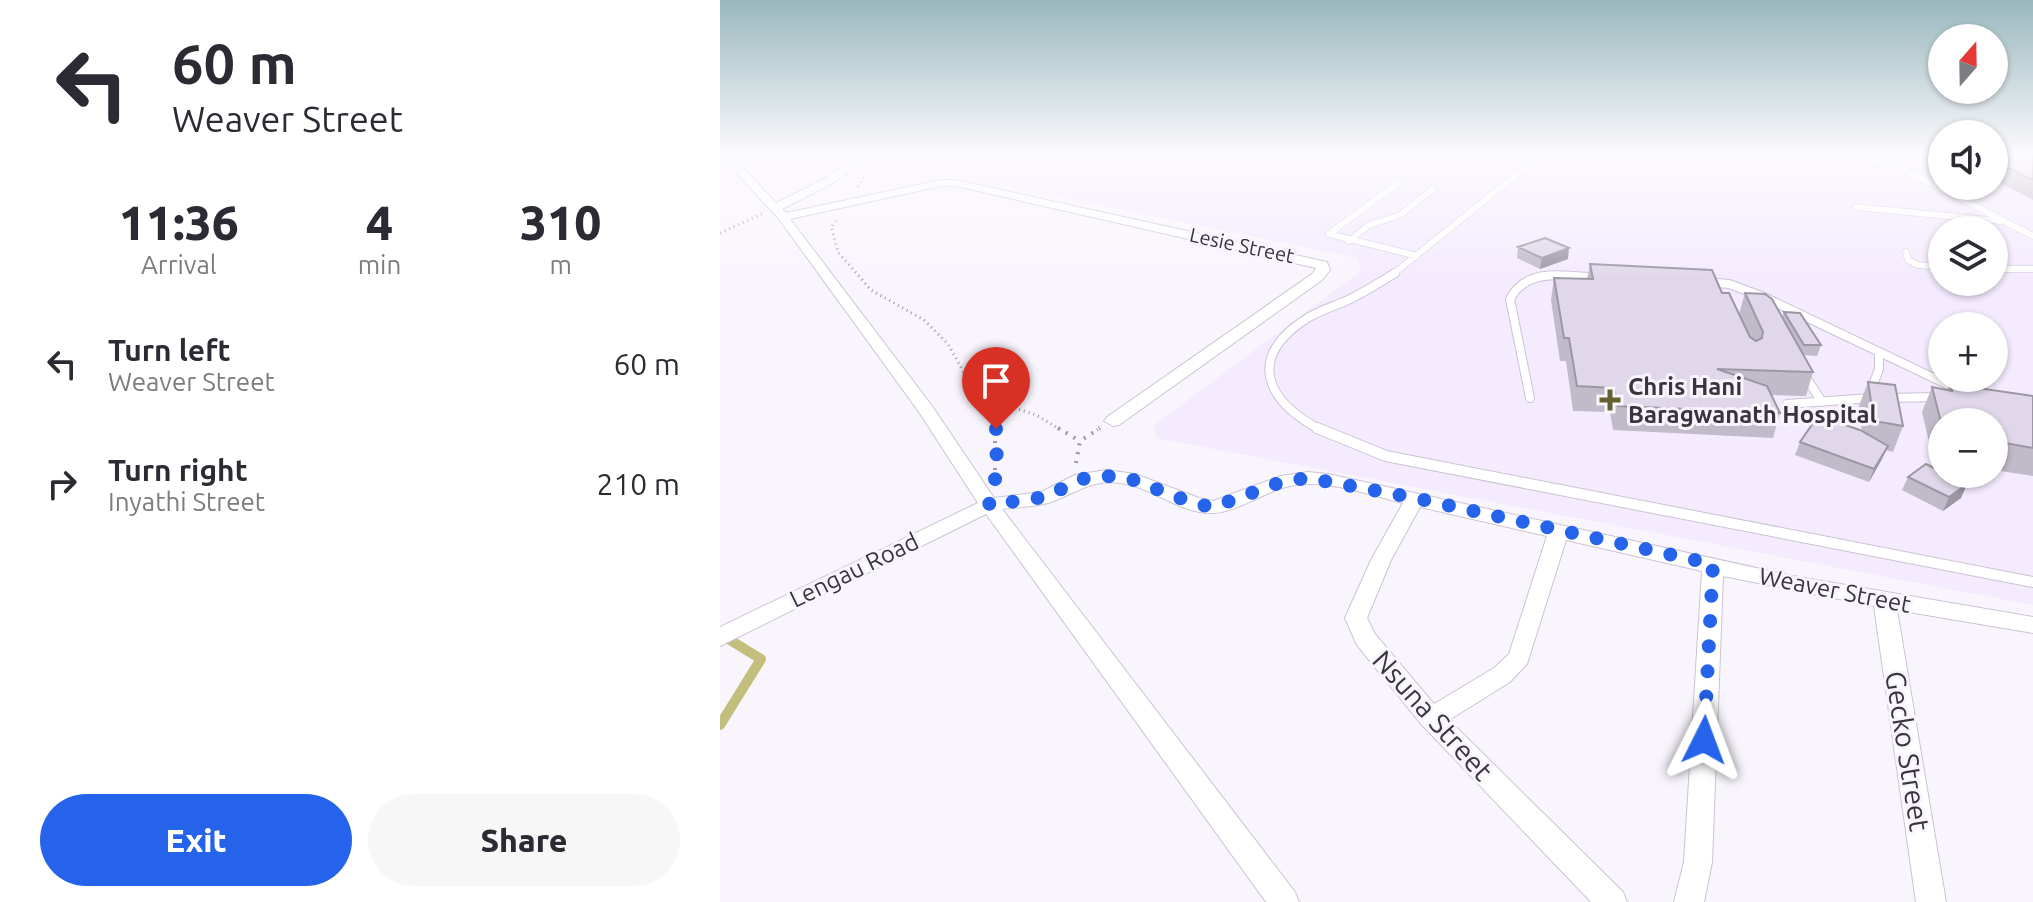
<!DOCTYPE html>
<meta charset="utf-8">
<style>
body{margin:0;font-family:Ubuntu,sans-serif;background:#f7f7f7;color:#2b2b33;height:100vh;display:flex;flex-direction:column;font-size:30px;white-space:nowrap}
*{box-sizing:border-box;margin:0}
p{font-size:26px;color:#7c7c81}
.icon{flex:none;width:44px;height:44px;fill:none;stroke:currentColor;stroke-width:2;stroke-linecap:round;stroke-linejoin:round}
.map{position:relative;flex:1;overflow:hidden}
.panel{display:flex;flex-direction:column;background:#fff;width:720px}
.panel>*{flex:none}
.banner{background:#fff;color:#2b2b33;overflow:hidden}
.needle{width:52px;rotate:20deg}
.fabs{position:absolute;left:1208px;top:24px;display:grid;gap:16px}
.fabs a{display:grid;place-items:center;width:80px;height:80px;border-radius:50%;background:#fff;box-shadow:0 2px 6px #0004;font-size:40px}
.pin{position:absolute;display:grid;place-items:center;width:68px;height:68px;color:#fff;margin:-82px -34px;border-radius:50% 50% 50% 0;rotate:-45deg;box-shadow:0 0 8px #0007}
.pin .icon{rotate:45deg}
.me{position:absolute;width:88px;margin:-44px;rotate:3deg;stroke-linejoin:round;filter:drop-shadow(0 0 6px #0008)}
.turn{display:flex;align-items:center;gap:28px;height:168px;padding:0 40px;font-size:36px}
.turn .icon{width:104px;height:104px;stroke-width:2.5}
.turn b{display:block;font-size:56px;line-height:68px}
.eta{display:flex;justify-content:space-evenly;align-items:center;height:136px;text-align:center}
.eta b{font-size:48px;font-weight:800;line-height:56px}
.cta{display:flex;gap:16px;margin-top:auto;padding:16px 40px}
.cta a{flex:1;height:92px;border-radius:48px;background:#2563eb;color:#fff;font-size:32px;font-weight:800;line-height:92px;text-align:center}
.cta a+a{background:#f7f7f7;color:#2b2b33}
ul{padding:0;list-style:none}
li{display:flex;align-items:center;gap:24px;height:120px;padding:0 40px}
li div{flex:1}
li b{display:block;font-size:30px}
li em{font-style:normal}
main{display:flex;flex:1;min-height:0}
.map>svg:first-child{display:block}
.built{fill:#f4ebfe;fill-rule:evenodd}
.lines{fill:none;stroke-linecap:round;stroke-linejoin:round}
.stream{stroke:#c4be7c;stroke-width:10}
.lane-far2-casing{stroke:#cbc3d4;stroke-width:7}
.lane-far1-casing{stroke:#cbc3d4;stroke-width:10}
.lane-casing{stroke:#cbc3d4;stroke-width:12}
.street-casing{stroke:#cbc3d4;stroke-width:2}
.path-far1{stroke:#9c99a0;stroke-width:3;stroke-dasharray:1 4;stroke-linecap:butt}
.path{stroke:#9c99a0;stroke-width:4;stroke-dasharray:2 7;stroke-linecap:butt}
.lane-far2{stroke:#fff;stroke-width:6}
.lane-far1{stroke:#fff;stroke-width:8}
.lane{stroke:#fff;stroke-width:10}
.street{fill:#fff;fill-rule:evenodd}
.wall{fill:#c1bac9}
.shaded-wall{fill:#9d97a4}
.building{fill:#e0d8ea;stroke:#9d97a4;stroke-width:2}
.route{stroke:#2563eb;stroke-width:14;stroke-dasharray:0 25.2}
.poi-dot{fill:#65602d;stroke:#f9f5fd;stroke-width:3}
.labels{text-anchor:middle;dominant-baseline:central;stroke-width:6;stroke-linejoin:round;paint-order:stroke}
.far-street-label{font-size:20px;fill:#38353c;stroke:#f9f5fd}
.poi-label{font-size:24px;font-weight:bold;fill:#38353c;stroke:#f9f5fd;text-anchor:start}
.street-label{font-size:24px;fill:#38353c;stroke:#f9f5fd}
.near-street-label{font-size:28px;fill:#38353c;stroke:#f9f5fd}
</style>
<main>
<section class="panel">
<div class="banner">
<div class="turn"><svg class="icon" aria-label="left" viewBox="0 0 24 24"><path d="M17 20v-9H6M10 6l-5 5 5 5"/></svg><div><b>60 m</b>Weaver Street</div></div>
</div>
<div class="eta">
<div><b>11:36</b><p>Arrival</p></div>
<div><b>4</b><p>min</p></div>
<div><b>310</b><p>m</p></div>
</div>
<ul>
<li><svg class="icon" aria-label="left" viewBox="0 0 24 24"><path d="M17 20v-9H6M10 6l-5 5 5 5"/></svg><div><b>Turn left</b><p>Weaver Street</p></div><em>60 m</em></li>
<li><svg class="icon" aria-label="right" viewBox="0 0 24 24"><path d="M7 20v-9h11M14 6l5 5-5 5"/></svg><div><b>Turn right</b><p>Inyathi Street</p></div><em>210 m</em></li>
</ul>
<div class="cta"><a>Exit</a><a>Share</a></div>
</section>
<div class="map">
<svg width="1313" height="902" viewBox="0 0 1313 902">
<rect width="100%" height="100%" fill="#f9f5fd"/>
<path class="built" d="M 159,155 L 1222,155 L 1222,186 L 1274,186 L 1274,155 L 1313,155 L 1313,605 L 436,438 L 434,425 L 641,271 L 637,258 L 156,159 ZM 1222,230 L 1274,230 L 1274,282 L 1222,282 ZM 1222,326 L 1274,326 L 1274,378 L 1222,378 ZM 1222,422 L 1274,422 L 1274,474 L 1222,474 Z"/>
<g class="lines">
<path class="stream" d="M 0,634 L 41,659 L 0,725"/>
<g class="lane-far2-casing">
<path id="lane-far2" d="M 1097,155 L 1168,164
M 1156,155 L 1313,236
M 678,183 L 609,234 L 697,256
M 1136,207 L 1280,221
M 629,241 L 649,225 L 680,215 L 713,189
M 1186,252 L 1188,260 L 1198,265 L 1222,267
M 1274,269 L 1313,269
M 672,275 L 821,155"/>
</g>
<g class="lane-far1-casing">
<path id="lane-far1" d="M 986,282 L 1009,284 L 1044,297 L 1239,390
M 1084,374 L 1102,402
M 1150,393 L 1159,369 L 1159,353
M 810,398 L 790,299 C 807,266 848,276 879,278
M 1166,398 L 1219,397
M 1067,404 L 1151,398
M 601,430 C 546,401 526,358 586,319 C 598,311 612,307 626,301 C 643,293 659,283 675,273"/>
</g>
<g class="lane-casing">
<path id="lane" d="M 597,428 L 666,456 L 1313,582"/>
</g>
<g class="street-casing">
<path id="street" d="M 0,155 L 11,155 L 56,203 L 105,179 L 140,155 L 152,155 L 113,183 L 62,209 L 66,213 L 221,180 L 236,180 L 607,262 L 610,270 L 602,280 L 399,425 L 393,426 L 384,421 L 387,417 L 592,274 L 596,268 L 236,186 L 221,186 L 70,219 L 212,406 L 274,498 L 321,492 L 355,475 L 386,470 L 415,474 L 479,498 L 493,501 L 561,476 L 588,472 L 608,474 L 1073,576 L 1313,617 L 1313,633 L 1177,610 L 1226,902 L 1196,902 L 1154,606 L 1003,576 L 992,862 L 984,902 L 954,902 L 964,862 L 982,571 L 846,540 L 807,664 L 790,682 L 729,720 L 903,892 L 907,902 L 871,902 L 702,725 L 637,645 L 625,618 L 651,560 L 683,503 C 645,494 601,476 562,488 C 543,494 513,513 493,513 C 460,514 432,487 400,483 C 372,479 356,493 331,502 C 316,507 298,507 282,509 L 575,892 L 579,902 L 546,902 L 266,514 L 0,646 L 0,627 L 258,503 L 199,412 L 59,219 ZM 700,507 L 827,536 L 789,654 L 774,668 L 714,704 L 655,634 L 647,618 L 671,560 Z"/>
</g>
<path class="path-far1" d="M 138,187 L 148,171
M 116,221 L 111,227 L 118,252 L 151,290 L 204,320 L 228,344 L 276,430
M 0,233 L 42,214
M 261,397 L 316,415 L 341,430
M 377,430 L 380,428"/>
<path class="path" d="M 338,428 L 360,441
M 356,463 L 360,441 L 380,428
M 275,479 L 275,428"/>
<use href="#lane-far2" class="lane-far2"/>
<use href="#lane-far1" class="lane-far1"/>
<use href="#lane" class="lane"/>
<use href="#street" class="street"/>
</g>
<path class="wall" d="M 1274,155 L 1313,155 L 1313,200 L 1274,180 Z
M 798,247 L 848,259 L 820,269 L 797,258 Z
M 870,264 L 1002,293 L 1019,314 L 1025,293 L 1062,317 L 1064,312 L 1101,345 L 1097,356 L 1084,355 L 1093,372 L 1086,396 L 1052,395 L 1060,413 L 1053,438 L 893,430 L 890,412 L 853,411 L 846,361 L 840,361 L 831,300 L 834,278 L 867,279 Z
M 1148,382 L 1183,426 L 1173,452 L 1166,450 L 1162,459 L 1149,482 L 1075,455 L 1080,442 L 1142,432 L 1139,406 Z
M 1230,384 L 1313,396 L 1313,476 L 1274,470 L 1274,422 L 1222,422 L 1222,460 L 1213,459 L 1202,412 L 1212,387 L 1227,390 Z
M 1188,477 L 1247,484 L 1241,498 L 1223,511 L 1182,490 Z"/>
<path class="shaded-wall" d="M 849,248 L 848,259 L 820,269 L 822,258 Z
M 1168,446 L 1162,459 L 1149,482 L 1154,469 Z
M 1247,484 L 1241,498 L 1223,511 L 1229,497 Z"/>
<path class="building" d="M 1274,155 L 1313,155 L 1313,180 L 1274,161 Z
M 825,238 L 849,248 L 822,258 L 798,247 Z
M 870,264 L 992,270 L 1002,293 L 1009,293 L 1030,337 L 1036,341 L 1042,338 L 1043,332 L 1025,293 L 1045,294 L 1052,299 L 1093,372 L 997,369 L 1047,386 L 1060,413 L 898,406 L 894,388 L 857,386 L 849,338 L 844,338 L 834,278 L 873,279 Z
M 1064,312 L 1080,313 L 1101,345 L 1084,345 Z
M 1148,382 L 1175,385 L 1183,426 L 1154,421 Z
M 1230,384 L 1313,396 L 1313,448 L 1274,441 L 1274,422 L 1222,422 L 1222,426 L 1212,387 L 1232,391 Z
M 1098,416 L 1140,430 L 1168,446 L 1154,469 L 1080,442 Z
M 1206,464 L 1222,472 L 1222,474 L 1226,474 L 1247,484 L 1229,497 L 1188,477 Z"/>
<linearGradient id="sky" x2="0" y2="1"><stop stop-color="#99b8bd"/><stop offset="0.55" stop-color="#fcfafe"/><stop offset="1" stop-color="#fcfafe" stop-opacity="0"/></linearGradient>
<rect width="1313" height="281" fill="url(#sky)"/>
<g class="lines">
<path class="route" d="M 276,429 L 277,471 L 269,505 L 325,497 L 362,479 L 386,476 L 408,478 L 475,504 L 494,507 L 561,482 L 588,478 L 695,498 L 993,564 L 984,740"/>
</g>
<path class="poi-dot" d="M886 388h8v8h8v8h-8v8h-8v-8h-8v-8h8z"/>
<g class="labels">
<g class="far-street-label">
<text transform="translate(522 245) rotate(12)">Lesie Street</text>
</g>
<g class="poi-label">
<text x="908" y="386">Chris Hani<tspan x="908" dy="28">Baragwanath Hospital</tspan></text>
</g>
<g class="street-label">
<text transform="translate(134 570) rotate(-26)">Lengau Road</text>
<text transform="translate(1115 590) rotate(11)">Weaver Street</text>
</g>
<g class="near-street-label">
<text transform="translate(713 715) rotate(48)">Nsuna Street</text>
<text transform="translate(1188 751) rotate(81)">Gecko Street</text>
</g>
</g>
</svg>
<div class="fabs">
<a><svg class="needle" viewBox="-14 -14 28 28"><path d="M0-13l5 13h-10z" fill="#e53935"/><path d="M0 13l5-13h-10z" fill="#7c7c81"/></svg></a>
<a><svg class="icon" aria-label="sound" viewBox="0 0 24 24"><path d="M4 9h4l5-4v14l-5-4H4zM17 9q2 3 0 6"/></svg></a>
<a><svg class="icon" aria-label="layers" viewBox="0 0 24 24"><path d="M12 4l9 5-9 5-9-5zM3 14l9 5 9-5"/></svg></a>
<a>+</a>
<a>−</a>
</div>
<div class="pin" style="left:276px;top:429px;background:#d93025"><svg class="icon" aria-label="arrive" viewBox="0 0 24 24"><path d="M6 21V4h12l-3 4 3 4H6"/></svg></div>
<svg class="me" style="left:984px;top:740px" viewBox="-20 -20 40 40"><path d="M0-17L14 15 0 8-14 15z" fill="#2563eb" stroke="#fff" stroke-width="4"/></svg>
</div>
</main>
